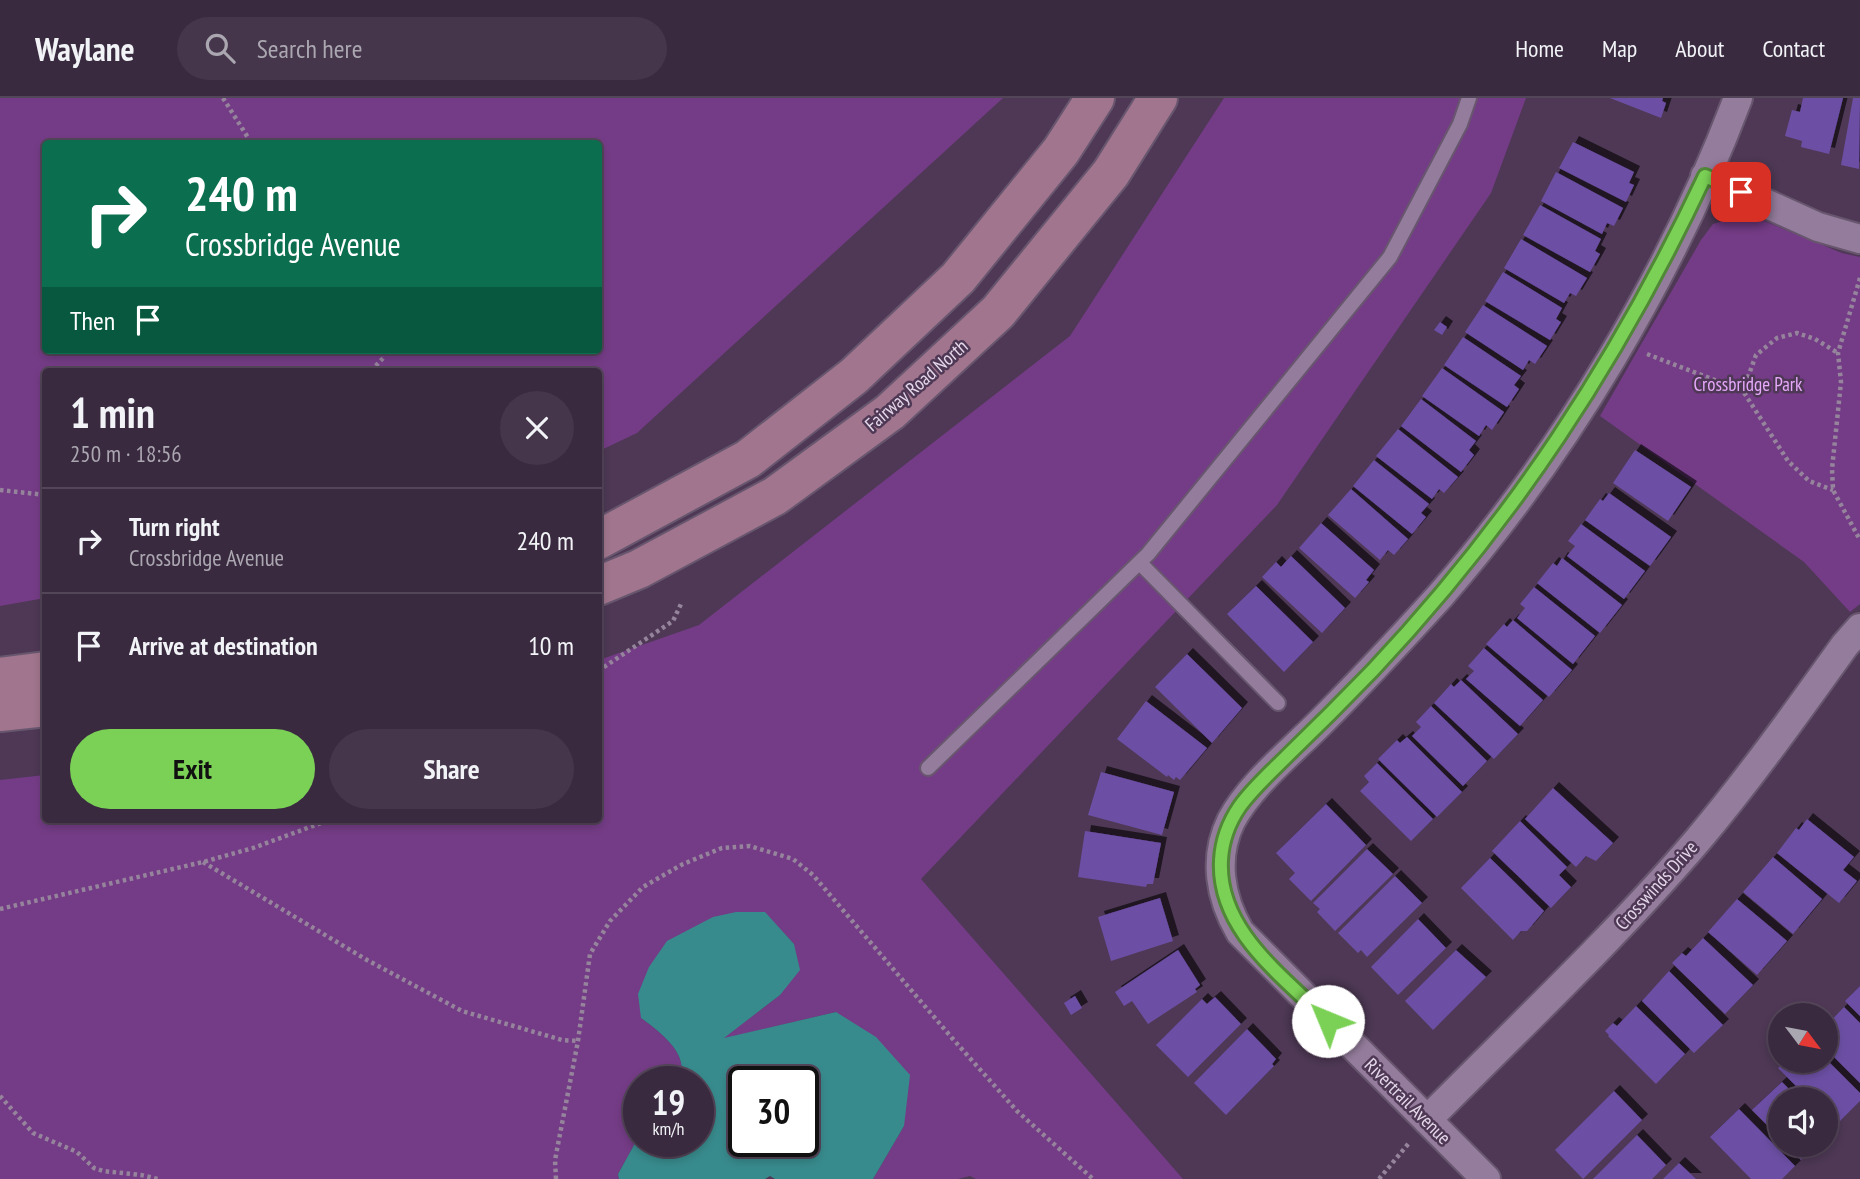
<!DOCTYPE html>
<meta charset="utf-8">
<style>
body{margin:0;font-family:"PT Sans Narrow",sans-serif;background:#45364b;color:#f1f3f6;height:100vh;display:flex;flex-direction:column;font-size:26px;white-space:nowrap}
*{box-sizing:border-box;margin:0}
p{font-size:23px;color:#aba7b1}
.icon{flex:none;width:38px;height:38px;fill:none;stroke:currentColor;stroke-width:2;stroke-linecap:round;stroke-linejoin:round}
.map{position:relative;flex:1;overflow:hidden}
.details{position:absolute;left:42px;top:270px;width:560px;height:455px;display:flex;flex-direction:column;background:#3a2a40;border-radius:7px;box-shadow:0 4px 10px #0003,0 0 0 2px #544659}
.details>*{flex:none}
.banner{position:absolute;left:42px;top:42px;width:560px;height:214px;border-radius:7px;box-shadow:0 4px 10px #0003,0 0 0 2px #544659;background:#0b6e4f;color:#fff;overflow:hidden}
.needle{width:46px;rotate:122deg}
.controls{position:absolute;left:1768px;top:905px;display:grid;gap:14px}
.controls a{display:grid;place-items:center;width:70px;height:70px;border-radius:50%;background:#3a2a40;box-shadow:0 4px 10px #0003,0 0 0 2px #544659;font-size:35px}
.speed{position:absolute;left:623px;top:968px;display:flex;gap:14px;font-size:35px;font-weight:700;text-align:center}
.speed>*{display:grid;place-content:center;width:91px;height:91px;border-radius:50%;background:#3a2a40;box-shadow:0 4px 10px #0003,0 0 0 2px #544659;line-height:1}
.speed small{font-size:18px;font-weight:400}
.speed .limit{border:4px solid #111;border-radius:10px;background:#fff;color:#111}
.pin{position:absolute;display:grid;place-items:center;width:60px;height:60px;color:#fff;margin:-30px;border-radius:14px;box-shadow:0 4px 10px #0006}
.me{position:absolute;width:77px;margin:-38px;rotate:315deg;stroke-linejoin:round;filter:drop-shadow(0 0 5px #0008)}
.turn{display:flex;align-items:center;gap:24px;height:147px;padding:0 28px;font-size:32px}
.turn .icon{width:91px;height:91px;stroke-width:2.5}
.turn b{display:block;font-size:49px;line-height:60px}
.then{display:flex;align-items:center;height:66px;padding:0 28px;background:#0003;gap:14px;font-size:26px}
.round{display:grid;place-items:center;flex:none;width:74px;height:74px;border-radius:37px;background:#45364b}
.overview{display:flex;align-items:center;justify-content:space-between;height:119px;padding:0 28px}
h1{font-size:42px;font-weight:700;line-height:52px}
.action{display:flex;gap:14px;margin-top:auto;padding:14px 28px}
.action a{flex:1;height:80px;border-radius:42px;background:#7bd155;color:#111;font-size:28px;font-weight:700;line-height:80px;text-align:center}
.action a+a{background:#45364b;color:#f1f3f6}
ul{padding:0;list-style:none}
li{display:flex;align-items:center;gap:21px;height:105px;padding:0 28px;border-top:2px solid #544659}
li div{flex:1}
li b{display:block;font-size:26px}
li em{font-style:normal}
header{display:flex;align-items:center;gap:42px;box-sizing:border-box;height:98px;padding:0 35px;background:#3a2a40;border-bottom:2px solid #544659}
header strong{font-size:33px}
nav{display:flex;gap:38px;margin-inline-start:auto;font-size:24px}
.search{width:490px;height:63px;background:#45364b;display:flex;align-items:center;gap:18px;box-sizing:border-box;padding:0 24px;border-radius:38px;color:#aba7b1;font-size:26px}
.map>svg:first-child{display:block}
.green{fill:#743c86;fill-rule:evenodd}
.water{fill:#388b8d;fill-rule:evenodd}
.building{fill:#6c4fa4;filter:url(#shadow)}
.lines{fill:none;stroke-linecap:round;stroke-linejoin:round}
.lane-casing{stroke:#68566f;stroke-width:18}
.street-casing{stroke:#68566f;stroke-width:32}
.secondary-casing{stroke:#68566f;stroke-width:42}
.path{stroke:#96849c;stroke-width:4.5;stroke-dasharray:3.5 3.5;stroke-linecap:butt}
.lane{stroke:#947c9c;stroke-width:14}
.street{stroke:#947c9c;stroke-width:28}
.secondary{stroke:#a0758d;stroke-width:38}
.route-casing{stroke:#508837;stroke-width:18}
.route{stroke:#7bd155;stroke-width:12}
.labels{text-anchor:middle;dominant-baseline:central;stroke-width:5;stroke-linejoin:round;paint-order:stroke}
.park-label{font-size:19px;fill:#e6a9fb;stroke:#4e3855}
.street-label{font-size:19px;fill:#e5d8ea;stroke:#4e3855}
</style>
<header>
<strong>Waylane</strong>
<div class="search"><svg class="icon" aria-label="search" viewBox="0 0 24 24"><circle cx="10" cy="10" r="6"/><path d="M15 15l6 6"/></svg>Search here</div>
<nav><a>Home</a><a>Map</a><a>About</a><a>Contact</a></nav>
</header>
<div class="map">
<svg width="1860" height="1081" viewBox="0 0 1860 1081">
<defs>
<filter id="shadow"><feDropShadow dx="6" dy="-6" stdDeviation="0" flood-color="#0009"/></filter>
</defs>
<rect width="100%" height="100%" fill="#4e3855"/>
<path class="green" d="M 0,0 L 1003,0 L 637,335 L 599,353 L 598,273 L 46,273 L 45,500 L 0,508 ZM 46,46 L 598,46 L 598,252 L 46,252 Z
M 1224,0 L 1526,0 L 1491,95 L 1277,407 L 921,781 L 1183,1081 L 976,1081 L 970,1078 L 958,1081 L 873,1081 L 904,1028 L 836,914 L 722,941 L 780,897 L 794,846 L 764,814 L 736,814 L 641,920 C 659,933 693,958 678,983 L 639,984 L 639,1038 L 618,1076 L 619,1081 L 0,1081 L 0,682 L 45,677 L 46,721 L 598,721 L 599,562 L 699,527 L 1070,238 Z
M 1747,116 L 1842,155 L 1860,159 L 1860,506 L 1850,514 L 1804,464 L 1600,318 L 1701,142 L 1713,126 Z"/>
<path class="water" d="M 736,814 L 765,814 L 794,846 L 800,872 L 780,897 L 724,940 L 836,914 L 876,939 L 910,977 L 904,1028 L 873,1081 L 775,1081 L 770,1078 L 765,1081 L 619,1081 L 618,1076 L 639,1038 L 639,1043 L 698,1043 L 698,984 L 678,983 C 693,958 659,933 641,920 L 638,896 L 649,869 L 667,843 L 713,819 ZM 744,984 L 803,984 L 803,1043 L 744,1043 Z"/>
<path class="building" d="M 1610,0 L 1663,0 L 1662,3 L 1666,5 L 1661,20 Z
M 1803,0 L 1843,0 L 1829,56 L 1801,49 L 1802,43 L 1785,38 L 1792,12 L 1800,14 Z
M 1853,0 L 1860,0 L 1859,71 L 1841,67 Z
M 1573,44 L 1634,74 L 1629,85 L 1634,87 L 1626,104 L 1559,70 Z
M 1556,74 L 1623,110 L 1614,128 L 1607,125 L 1602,136 L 1541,103 Z
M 1540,107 L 1601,141 L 1595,153 L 1600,156 L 1590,174 L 1523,137 Z
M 1521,141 L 1587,180 L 1576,198 L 1570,195 L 1564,205 L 1504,170 Z
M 1503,174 L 1562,210 L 1556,221 L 1561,224 L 1550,242 L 1485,203 Z
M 1483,207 L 1547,248 L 1535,266 L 1529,262 L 1523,272 L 1465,234 Z
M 1440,224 L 1447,229 L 1442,237 L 1434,232 Z
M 1463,239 L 1521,278 L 1514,287 L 1519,291 L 1507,309 L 1444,267 Z
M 1442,270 L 1504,314 L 1492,332 L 1486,327 L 1479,338 L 1422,298 Z
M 1421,301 L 1476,343 L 1469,352 L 1474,357 L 1461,374 L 1401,328 Z
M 1398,331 L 1458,379 L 1444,395 L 1439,391 L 1432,401 L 1376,358 Z
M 1635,352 L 1691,389 L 1668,423 L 1613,385 Z
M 1374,362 L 1429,406 L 1421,415 L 1426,419 L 1412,436 L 1353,388 Z
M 1351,391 L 1408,441 L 1394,457 L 1388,452 L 1380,462 L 1328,417 Z
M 1609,395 L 1671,439 L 1650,468 L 1585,422 L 1600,401 L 1603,403 Z
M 1321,425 L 1374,472 L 1366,482 L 1369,484 L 1355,500 L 1299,450 Z
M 1581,426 L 1645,473 L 1624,501 L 1567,458 L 1575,448 L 1568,443 Z
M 1291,458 L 1345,510 L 1322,535 L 1262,479 L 1276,464 L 1281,469 Z
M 1562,460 L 1622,507 L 1600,535 L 1537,485 L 1553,465 L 1557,468 Z
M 1256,488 L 1313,544 L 1284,574 L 1227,516 Z
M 1534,489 L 1595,538 L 1573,566 L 1517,520 L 1525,510 L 1520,506 Z
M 1513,522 L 1572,572 L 1549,599 L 1486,546 L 1504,526 L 1507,529 Z
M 1484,550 L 1543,602 L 1520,628 L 1466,581 L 1474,573 L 1468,568 Z
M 1187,556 L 1242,610 L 1212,645 L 1155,589 Z
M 1461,582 L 1518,636 L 1494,661 L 1434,605 L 1451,586 L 1454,589 Z
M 1146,603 L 1207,650 L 1180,682 L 1176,679 L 1174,682 L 1168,677 L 1167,679 L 1117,641 Z
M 1431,608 L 1487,663 L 1463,688 L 1412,638 L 1421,629 L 1416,624 Z
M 1407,639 L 1462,694 L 1437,719 L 1378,661 L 1397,642 L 1400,645 Z
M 1377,665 L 1433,721 L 1411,743 L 1360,693 L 1369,684 L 1364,678 Z
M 1101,674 L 1174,694 L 1162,737 L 1088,717 Z
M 1553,690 L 1613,745 L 1596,763 L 1586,758 L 1576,769 L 1525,721 Z
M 1326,706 L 1366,747 L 1311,803 L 1289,781 L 1295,775 L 1276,755 Z
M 1807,721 L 1854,759 L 1843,772 L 1857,783 L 1839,805 L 1777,755 L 1796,730 L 1799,732 Z
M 1520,723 L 1567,769 L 1559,777 L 1571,789 L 1551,810 L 1492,753 Z
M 1085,733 L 1161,745 L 1153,786 L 1147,786 L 1146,789 L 1078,779 Z
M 1367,751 L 1393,776 L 1335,833 L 1317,814 L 1320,811 L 1313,805 Z
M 1773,759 L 1822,801 L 1793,836 L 1743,794 Z
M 1490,760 L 1544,813 L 1527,833 L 1521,833 L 1513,842 L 1461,790 Z
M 1395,778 L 1422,805 L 1367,859 L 1361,852 L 1358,855 L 1338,835 Z
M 1160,800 L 1173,843 L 1111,863 L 1098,819 Z
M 1737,801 L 1787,843 L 1757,877 L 1708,834 Z
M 1418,821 L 1446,850 L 1398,897 L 1371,869 Z
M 1703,840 L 1753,887 L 1725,916 L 1672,865 L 1682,855 L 1686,858 Z
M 1178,852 L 1200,887 L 1195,891 L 1197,894 L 1148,926 L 1132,903 L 1124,908 L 1115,894 Z
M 1456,852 L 1486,879 L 1433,932 L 1405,903 Z
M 1669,873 L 1723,927 L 1694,955 L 1642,903 Z
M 1860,888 L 1860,918 L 1845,903 Z
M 1075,898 L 1082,910 L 1071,917 L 1064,905 Z
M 1215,899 L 1241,926 L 1188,979 L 1156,947 L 1202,901 L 1207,906 Z
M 1636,908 L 1685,956 L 1656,986 L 1608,938 L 1609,937 L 1605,933 L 1613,925 L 1617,928 Z
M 1844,909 L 1860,925 L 1860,985 L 1825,950 L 1825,929 Z
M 1247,931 L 1276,961 L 1272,966 L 1274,968 L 1226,1017 L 1194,985 Z
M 1825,960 L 1860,995 L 1860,1003 L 1835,1028 L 1825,1018 L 1825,1001 L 1809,1001 L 1778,970 L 1787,962 L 1825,962 Z
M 1782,984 L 1799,1001 L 1780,1001 L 1780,1040 L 1752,1012 Z
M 1614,993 L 1642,1022 L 1583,1081 L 1555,1052 Z
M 1739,1011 L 1795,1068 L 1782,1081 L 1751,1081 L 1710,1039 Z
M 1637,1037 L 1666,1067 L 1652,1081 L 1593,1081 Z
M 1786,1046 L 1816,1046 L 1801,1062 Z
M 1679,1065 L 1696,1081 L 1663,1081 Z"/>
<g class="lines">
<g class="lane-casing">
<path id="lane" d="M 1140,465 L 1278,605
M 928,670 L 1148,456 L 1390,159 L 1460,26 L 1469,0"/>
</g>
<g class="street-casing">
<path id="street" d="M 1705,78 L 1818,129 L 1860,141
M 1427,1022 C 1518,930 1613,841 1697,743 C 1750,680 1797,614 1845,547 L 1860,530
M 1486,1081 L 1240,834 C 1220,800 1213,760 1231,723 C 1250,687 1291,654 1320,625 C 1361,584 1401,541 1440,498 C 1565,355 1671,177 1738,0"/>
</g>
<g class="secondary-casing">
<path id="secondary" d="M 598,442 L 748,361 L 854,278 L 958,180 L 1061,53 L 1095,0
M 598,488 L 639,471 L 775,398 L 890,314 L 998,214 L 1111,75 L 1158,0
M 0,579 L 46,573
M 0,614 L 46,609"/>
</g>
<path class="path" d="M 223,0 L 252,46
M 1860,180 L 1838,255 L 1841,284 L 1832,371 L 1833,392 L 1860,442
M 1647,256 L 1743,293 L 1788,363 L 1809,383 L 1833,392
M 371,273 L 385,258 L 382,252
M 1743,293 L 1756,257 L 1777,240 L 1797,235 L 1815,241 L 1838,255
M 0,392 L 46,397
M 598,573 L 673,523 L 681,506
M 203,764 L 367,862 L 462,913 L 562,942 L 578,943
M 0,811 L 203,764 L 253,750 L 332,721
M 0,998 L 33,1035 L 77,1054 L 94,1070 L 103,1073 L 141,1077 L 158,1081
M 556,1081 L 555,1062 L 578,943 L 590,856 L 610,823 L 643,789 L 683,766 L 722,750 L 750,748 L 793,761 L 813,777 L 952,940 L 1017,1013 L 1093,1081
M 1379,1081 L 1409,1045"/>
<use href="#lane" class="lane"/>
<use href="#street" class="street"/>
<use href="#secondary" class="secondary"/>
</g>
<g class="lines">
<g class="route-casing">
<path id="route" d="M 1328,923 C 1283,878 1217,832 1221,762 C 1222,743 1229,724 1240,708 C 1253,690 1271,674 1287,658 C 1316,630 1345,601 1373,572 C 1513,423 1618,263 1705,78 L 1741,94"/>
</g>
<use href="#route" class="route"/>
</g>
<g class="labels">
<g class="park-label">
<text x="1748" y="286">Crossbridge Park</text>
</g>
<g class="street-label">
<text transform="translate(916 287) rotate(-41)">Fairway Road North</text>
<text transform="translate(1656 787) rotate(-48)">Crosswinds Drive</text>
<text transform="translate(1408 1003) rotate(45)">Rivertrail Avenue</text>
</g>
</g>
</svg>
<div class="controls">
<a><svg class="needle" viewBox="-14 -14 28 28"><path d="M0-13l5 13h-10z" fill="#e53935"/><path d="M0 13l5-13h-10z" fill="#aba7b1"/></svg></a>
<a><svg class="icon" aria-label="sound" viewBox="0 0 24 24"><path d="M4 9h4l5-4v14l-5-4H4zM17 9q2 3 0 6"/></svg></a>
</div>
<div class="speed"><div>19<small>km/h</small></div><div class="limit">30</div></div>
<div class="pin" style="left:1741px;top:94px;background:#d93025"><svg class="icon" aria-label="arrive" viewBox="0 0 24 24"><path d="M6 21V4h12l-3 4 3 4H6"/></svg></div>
<svg class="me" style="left:1328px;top:923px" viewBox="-20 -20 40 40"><circle r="19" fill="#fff"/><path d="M0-13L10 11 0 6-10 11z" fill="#7bd155"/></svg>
<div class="banner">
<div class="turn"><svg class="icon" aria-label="right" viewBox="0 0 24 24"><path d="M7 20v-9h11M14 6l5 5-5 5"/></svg><div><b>240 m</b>Crossbridge Avenue</div></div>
<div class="then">Then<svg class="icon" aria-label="arrive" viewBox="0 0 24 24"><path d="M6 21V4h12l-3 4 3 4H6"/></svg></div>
</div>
<section class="details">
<div class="overview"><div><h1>1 min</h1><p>250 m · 18:56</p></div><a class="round"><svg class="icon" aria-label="close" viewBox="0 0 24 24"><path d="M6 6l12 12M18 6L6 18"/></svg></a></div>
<ul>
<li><svg class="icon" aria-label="right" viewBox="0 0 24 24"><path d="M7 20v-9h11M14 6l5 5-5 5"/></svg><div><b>Turn right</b><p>Crossbridge Avenue</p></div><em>240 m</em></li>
<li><svg class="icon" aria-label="arrive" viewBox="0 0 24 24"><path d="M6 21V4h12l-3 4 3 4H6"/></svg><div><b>Arrive at destination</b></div><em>10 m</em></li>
</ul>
<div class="action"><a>Exit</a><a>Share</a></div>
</section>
</div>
